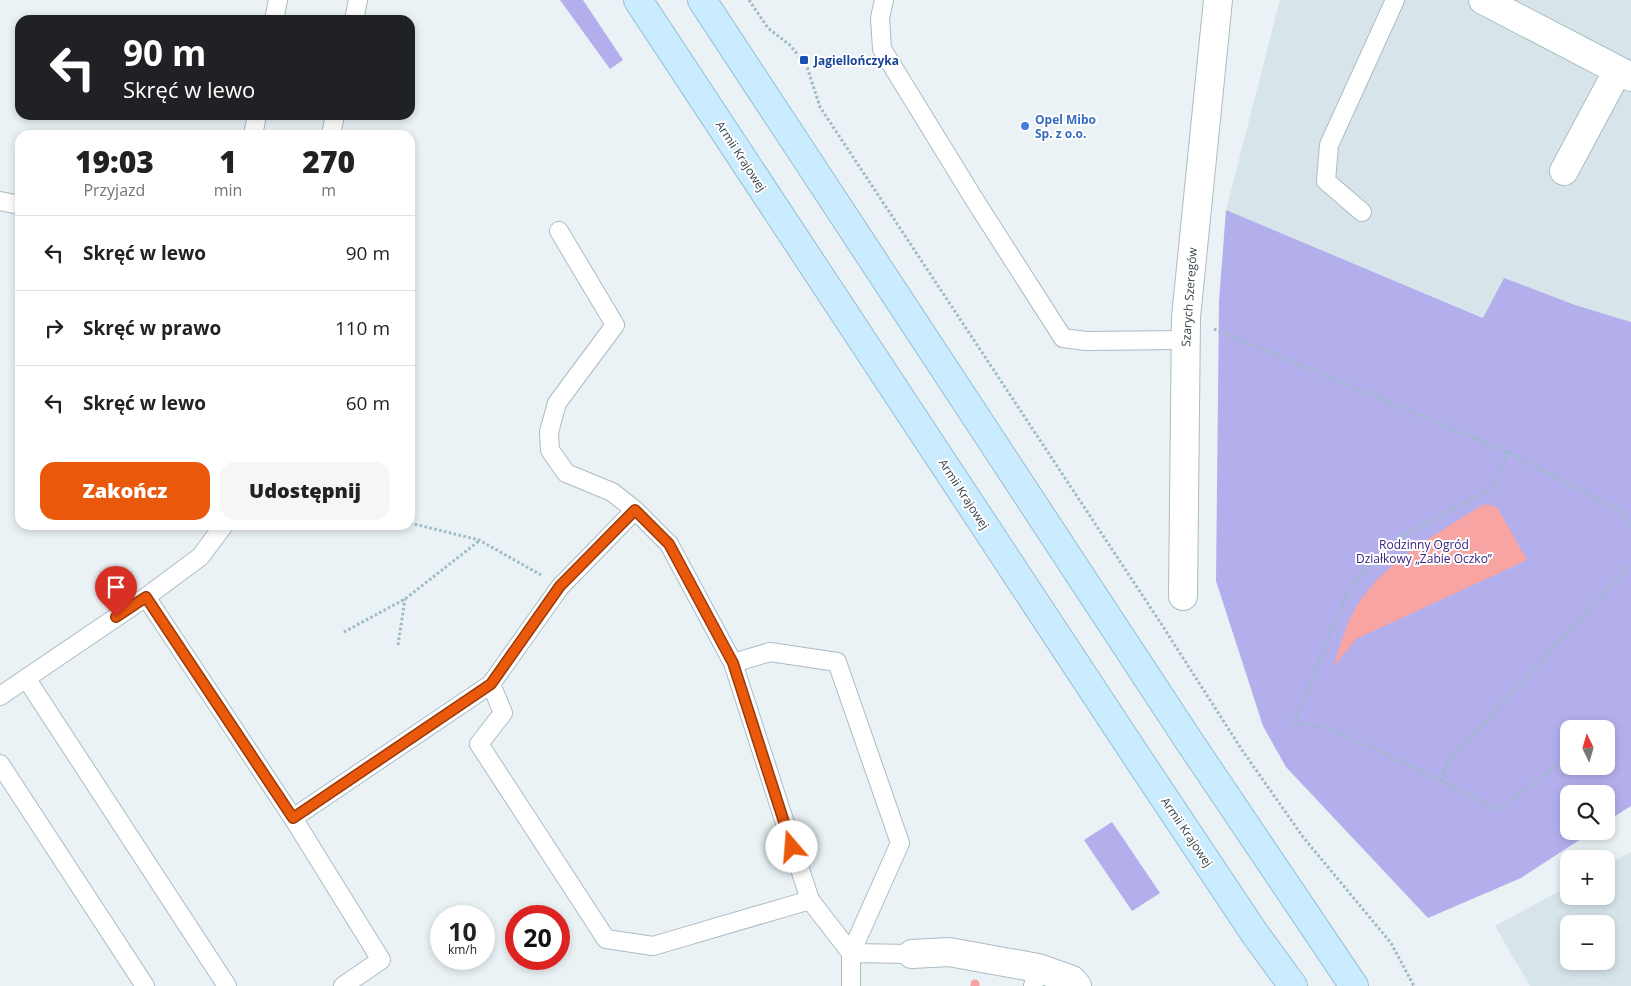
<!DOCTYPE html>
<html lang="pl">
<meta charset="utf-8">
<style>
body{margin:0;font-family:"Open Sans",sans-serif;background:#f6f6f6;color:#222;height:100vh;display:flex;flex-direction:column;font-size:19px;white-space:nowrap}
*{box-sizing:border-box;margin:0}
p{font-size:16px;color:#767676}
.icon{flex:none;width:28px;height:28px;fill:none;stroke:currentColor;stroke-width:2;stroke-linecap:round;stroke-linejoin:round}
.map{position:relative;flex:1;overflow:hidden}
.panel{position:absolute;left:15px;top:130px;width:400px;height:400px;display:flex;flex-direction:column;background:#fff;border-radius:15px;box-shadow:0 2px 8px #0003}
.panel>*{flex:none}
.hud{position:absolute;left:15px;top:15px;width:400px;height:105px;border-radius:15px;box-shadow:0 2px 8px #0003;background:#202124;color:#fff;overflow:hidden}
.needle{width:32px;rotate:355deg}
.buttons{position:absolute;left:1560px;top:720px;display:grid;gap:10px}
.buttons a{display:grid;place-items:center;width:55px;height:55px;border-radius:10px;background:#fff;box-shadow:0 2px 8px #0003;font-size:25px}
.speed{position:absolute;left:430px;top:905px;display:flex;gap:10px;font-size:25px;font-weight:700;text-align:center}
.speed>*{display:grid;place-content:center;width:65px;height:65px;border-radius:50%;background:#fff;box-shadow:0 2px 8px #0003;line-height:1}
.speed small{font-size:12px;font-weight:400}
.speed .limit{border:8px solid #d22;background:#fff;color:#111}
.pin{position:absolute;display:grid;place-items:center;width:42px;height:42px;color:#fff;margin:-51px -21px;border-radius:50% 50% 50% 0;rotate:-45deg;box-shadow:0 0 5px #0007}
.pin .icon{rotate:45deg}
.me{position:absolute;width:55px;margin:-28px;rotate:342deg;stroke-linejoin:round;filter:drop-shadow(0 0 4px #0008)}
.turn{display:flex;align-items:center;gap:18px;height:105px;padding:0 25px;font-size:22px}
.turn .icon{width:65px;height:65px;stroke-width:2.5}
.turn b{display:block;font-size:35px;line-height:42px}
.eta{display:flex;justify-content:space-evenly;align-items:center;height:85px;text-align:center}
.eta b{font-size:30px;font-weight:800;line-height:35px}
.cta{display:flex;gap:10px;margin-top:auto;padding:10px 25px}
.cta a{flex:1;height:58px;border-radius:15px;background:#ea580c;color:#fff;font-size:20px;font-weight:800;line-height:58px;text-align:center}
.cta a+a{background:#f6f6f6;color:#222}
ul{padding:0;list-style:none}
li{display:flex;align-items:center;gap:15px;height:75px;padding:0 25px;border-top:1px solid #e0e0e0}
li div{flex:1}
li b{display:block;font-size:19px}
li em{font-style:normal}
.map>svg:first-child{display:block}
.residential{fill:#d7e5eb;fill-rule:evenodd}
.green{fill:#b3afed;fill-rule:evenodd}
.water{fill:#f7a4a2}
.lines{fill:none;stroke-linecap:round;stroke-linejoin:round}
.stream{stroke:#f7a4a2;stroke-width:9}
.lane-casing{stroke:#abbcc3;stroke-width:20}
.street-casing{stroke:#abbcc3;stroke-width:30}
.secondary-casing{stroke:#94bfd6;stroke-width:30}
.path{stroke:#9bbbc6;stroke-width:3;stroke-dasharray:2.5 2.5;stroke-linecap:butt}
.lane{stroke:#fff;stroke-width:18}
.street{stroke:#fff;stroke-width:28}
.secondary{stroke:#cbecff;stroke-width:28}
.route-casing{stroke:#983908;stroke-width:12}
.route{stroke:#ea580c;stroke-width:9}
.transit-dot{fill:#1a4fb4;stroke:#fff;stroke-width:2}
.shop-dot{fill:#3f7fe0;stroke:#fff;stroke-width:2}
.labels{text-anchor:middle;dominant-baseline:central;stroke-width:4;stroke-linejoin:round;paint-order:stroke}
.transit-label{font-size:12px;font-weight:bold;fill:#164399;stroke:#fff;text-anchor:start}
.shop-label{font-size:12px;font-weight:bold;fill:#366cbe;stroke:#fff;text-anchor:start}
.street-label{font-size:12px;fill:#37464b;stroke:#fff}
.park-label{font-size:12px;fill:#3a2383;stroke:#fff}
</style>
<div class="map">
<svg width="1631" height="986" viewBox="0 0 1631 986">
<rect width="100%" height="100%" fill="#eaf2f6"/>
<path class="residential" d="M 1280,0 L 1631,0 L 1631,322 L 1575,305 L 1484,318 L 1226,210 Z
M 1631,852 L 1631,986 L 1530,986 L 1495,926 L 1569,886 L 1569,896 L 1606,896 L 1606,865 ZM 1569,924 L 1606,924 L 1606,961 L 1569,961 Z"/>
<path class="green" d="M 560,0 L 583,0 L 623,60 L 610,69 Z
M 1226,210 L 1483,318 L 1504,278 L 1575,305 L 1631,322 L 1631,806 L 1606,822 L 1606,794 L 1569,794 L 1569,831 L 1593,831 L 1521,878 L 1428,918 L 1286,767 L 1263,726 L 1216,581 L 1219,301 ZM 1569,729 L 1606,729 L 1606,766 L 1569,766 Z
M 1112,822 L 1160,893 L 1132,911 L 1084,840 Z"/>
<path class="water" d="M 1484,504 L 1497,507 L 1527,560 L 1356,639 L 1333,667 C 1339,650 1344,630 1353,613 C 1377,565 1440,532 1484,504 Z"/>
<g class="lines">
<path class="stream" d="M 975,986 L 975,984"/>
<g class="lane-casing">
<path id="lane" d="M 884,0 L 880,18 L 882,49 L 974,199 L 1063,338 L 1086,341 L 1185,340
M 274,20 L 278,0
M 354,20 L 358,0
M 253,135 L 257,115
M 331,135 L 335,115
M 0,201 L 20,205
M 1362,212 L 1326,181 L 1329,145 L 1395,0
M 559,231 L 615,325 L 557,403 L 549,432 L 550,450 L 566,473 L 612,492 L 635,510 L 669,544 L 733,663 L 810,900
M 146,597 L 200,557 L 224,525
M 733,663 L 770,652 L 837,662 L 900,843 L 851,953 L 851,986
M 26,678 L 227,986
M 491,684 L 560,587 L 635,510
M 0,696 L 146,597 L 293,818 L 491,684 L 503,713 L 479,744 L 606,939 L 653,946 L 810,900 L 851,953 L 912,954
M 0,764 L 145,986
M 293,818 L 381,960 L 343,986
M 1033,986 L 1038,968"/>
</g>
<g class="street-casing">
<path id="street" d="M 1483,0 L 1631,77
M 1564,171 L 1618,70
M 1183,596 L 1186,317 L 1218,0
M 912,954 L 949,952 L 1038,968 L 1072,980 L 1077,986"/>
</g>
<g class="secondary-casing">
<path id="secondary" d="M 638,0 L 1139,760 L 1255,934 L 1293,986
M 702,0 L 1189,741 L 1354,986"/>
</g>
<path class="path" d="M 749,0 L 768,28 L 791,46 L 807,67 L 820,107 L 1160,622 L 1242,750 L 1303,837 L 1391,943 L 1414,986
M 1214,329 L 1508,452 L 1620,511 L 1631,525
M 1508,452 L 1493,487 L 1402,536 L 1350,586 L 1294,723 L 1330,728 L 1441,781 L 1498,810 L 1557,765
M 410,523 L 479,540 L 541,575
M 344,632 L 405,599 L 479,541
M 398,645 L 405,599
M 1441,781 L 1447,763 L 1631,564"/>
<use href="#lane" class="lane"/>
<use href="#street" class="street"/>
<use href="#secondary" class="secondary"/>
</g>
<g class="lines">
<g class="route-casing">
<path id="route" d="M 116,617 L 146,597 L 293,818 L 491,684 L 560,586 L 635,510 L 669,544 L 733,663 L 792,847"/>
</g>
<use href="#route" class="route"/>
</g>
<rect class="transit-dot" x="799" y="55" width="10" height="10" rx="2.5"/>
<circle class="shop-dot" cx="1025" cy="126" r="5"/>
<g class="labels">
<g class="transit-label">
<text x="814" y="60">Jagiellończyka</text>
</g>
<g class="shop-label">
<text x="1035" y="119">Opel Mibo<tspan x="1035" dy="14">Sp. z o.o.</tspan></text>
</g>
<g class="street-label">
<text transform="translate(741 156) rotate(57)">Armii Krajowej</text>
<text transform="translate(1189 297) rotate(-86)">Szarych Szeregów</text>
<text transform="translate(964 494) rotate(57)">Armii Krajowej</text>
<text transform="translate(1187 832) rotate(56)">Armii Krajowej</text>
</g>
<g class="park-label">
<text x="1424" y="544">Rodzinny Ogród<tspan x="1424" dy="14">Działkowy „Żabie Oczko”</tspan></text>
</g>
</g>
</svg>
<div class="buttons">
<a><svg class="needle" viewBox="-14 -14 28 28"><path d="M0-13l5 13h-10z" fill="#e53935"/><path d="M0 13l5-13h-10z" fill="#767676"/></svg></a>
<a><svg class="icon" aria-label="search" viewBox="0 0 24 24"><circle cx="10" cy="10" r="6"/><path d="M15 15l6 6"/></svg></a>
<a>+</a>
<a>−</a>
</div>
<div class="speed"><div>10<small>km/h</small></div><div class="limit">20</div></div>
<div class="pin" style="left:116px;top:617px;background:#d93025"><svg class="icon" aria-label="arrive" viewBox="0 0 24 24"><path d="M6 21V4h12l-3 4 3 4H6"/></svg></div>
<svg class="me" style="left:792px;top:847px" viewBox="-20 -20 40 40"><circle r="19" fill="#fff"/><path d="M0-13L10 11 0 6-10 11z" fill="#ea580c"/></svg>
<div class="hud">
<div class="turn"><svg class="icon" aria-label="left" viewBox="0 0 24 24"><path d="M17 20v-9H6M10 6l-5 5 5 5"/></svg><div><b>90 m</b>Skręć w lewo</div></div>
</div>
<section class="panel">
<div class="eta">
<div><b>19:03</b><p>Przyjazd</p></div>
<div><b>1</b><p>min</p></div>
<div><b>270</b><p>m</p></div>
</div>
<ul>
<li><svg class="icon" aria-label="left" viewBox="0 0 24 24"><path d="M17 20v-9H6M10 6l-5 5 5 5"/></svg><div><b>Skręć w lewo</b></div><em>90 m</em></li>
<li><svg class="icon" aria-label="right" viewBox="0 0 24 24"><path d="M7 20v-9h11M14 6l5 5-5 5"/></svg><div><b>Skręć w prawo</b></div><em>110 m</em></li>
<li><svg class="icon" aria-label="left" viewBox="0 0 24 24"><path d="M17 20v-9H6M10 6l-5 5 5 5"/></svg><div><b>Skręć w lewo</b></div><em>60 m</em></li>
</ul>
<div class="cta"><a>Zakończ</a><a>Udostępnij</a></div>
</section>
</div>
